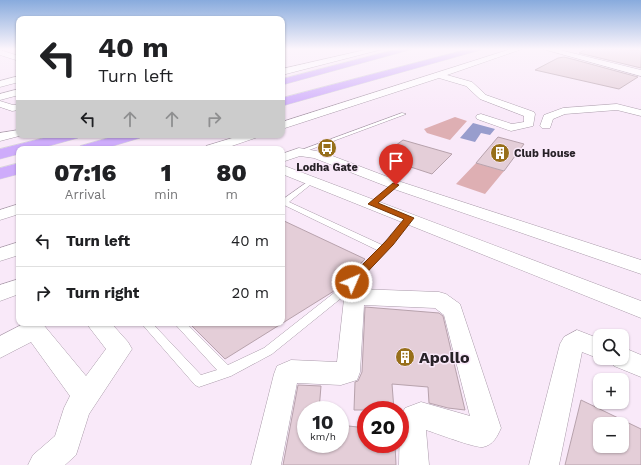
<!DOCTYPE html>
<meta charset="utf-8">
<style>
body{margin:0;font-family:"Work Sans",sans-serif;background:#f6f6f6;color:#202124;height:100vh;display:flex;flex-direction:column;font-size:15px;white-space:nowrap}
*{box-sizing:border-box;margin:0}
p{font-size:13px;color:#757577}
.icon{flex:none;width:22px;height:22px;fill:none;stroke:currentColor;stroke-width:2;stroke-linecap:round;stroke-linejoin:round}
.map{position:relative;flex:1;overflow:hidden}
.drawer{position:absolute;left:16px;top:146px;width:269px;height:180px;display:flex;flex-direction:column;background:#fff;border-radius:8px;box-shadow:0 1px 3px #0004}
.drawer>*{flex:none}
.hud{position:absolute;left:16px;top:16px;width:269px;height:122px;border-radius:8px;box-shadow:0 1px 3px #0004;background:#fff;color:#202124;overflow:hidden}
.tools{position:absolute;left:593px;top:329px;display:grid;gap:8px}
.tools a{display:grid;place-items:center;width:36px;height:36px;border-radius:8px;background:#fff;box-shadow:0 1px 3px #0004;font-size:20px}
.speed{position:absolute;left:297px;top:401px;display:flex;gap:8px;font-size:20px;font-weight:700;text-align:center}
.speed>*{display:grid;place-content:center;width:52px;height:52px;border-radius:50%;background:#fff;box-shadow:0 1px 3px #0004;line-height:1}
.speed small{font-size:10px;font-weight:400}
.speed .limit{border:6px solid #d22;background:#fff;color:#111}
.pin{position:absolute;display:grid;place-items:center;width:34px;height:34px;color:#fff;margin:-41px -17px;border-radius:50% 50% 50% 0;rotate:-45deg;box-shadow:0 0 4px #0007}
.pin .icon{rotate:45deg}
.me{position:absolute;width:44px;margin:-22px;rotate:45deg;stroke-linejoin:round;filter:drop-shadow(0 0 3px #0008)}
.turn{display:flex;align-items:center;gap:14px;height:84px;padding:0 16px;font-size:18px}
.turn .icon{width:52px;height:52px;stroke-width:2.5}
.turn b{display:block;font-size:28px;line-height:34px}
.lanes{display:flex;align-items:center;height:38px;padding:0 16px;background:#0003;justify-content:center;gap:20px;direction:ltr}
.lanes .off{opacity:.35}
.eta{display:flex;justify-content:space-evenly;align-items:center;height:68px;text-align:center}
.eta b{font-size:24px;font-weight:800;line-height:28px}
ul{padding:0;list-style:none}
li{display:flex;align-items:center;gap:12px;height:52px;padding:0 16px;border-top:1px solid #e0e0e0}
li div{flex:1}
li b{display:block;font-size:15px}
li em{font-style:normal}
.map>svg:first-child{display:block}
.green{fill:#deafb3}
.water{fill:#989dcd}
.building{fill:#e4ced8;stroke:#b7a2ac;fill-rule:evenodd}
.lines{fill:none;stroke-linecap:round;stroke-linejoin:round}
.service-casing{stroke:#aa9baa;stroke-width:1}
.minor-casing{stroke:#aa9baa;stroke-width:1}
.trunk-casing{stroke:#d8d7d8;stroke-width:1}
.service{fill:#fff;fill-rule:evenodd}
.minor{fill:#fff;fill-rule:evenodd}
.trunk{fill:#ceacfb;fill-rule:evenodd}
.route{fill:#b45309;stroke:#753606}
.labels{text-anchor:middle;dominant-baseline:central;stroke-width:3;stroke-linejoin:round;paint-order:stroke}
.far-poi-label{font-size:11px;font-weight:bold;fill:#272127;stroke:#f9e9f9;text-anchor:start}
.near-poi-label{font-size:16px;font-weight:bold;fill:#272127;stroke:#f9e9f9;text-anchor:start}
</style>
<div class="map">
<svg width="641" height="465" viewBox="0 0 641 465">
<rect width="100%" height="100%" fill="#f9e9f9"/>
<path class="green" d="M 455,117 L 467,121 L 450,140 L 427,133 L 424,129 Z
M 476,163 L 504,171 L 485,194 L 456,184 Z"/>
<path class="water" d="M 473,123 L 495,129 L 490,135 L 481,133 L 475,142 L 460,138 Z"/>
<path class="building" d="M 586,49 L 641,50 L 641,68 L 579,53 Z
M 564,57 L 572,59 L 638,77 L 619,89 L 535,70 L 558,58 Z
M 498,137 L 524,144 L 504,171 L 476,163 Z
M 403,140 L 452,154 L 432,174 L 380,157 Z
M 282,220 L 365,259 L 334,291 L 225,359 L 189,323 L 282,323 Z
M 365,307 L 439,313 L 443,316 L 465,410 L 448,408 L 429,403 L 428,387 L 392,384 L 394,410 L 354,410 L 355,382 L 358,381 L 362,372 Z
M 298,385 L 321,386 L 319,410 L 306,410 L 306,444 L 340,444 L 340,425 L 366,428 L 366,444 L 395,444 L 396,465 L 283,465 Z
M 581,400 L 641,429 L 641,465 L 565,465 ZM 600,424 L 622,424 L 622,446 L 600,446 Z"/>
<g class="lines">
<g class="service-casing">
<path id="service" d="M 402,113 L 406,114 L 301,153 L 297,153 L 296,152 Z
M 313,178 L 315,179 L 315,181 L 289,202 L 382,245 L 406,217 L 409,217 L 413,219 L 386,251 L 345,295 L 272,354 L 231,376 L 199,387 L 195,385 L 141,323 L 152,323 L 201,375 L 217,370 L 174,323 L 186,323 L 228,365 L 264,348 L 339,289 L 377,250 L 282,204 L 282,200 Z"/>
</g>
<g class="minor-casing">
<path id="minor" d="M 369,49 L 383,49 L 282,75 L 282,69 Z
M 511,49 L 522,49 L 447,75 L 472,82 L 486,95 L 534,112 L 535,114 L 533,126 L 511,131 L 477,119 L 476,117 L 477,115 L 481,114 L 512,124 L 524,122 L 524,116 L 480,99 L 466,86 L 439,78 L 282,129 L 282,122 Z
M 543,49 L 556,49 L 641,70 L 641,76 Z
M 0,50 L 19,56 L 19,61 L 0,55 Z
M 19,76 L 19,82 L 0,87 L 0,81 Z
M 19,89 L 19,95 L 0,100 L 0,94 Z
M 0,101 L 13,105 L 19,104 L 19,110 L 12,111 L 0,107 Z
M 617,104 L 641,110 L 641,116 L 617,110 L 565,114 L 553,119 L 550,128 L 542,128 L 540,126 L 544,115 L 563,108 Z
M 19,130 L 19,135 L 23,135 L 0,141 L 0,133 Z
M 242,135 L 260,135 L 258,137 L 223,149 L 204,149 L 206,146 Z
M 299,148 L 322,152 L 401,182 L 641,260 L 641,274 L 391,188 L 314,158 L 300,156 L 282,162 L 282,154 Z
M 282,165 L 641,301 L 641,318 L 282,174 Z
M 19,204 L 19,214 L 0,220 L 0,210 Z
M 19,242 L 19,255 L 0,261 L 0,248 Z
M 19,279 L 19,294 L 0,301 L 0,285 Z
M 358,289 L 439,292 L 446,294 L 460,304 L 501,428 C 497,437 493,445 483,447 C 474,448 436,433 426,430 L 429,465 L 399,465 L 400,418 L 405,408 L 421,402 L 470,416 L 444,315 L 435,308 L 364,305 L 360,372 L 357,380 L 341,385 L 297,383 L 281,465 L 251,465 L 274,374 L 277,366 L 291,360 L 337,362 L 344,299 L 347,293 Z
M 25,323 L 42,323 L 86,376 L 106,349 L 86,323 L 111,323 L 128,342 L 132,349 L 89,414 L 76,455 L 65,465 L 28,465 L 33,455 L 55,436 L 64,408 L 70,396 L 31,342 L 0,358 L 0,336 Z
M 577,330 L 600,339 L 600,358 L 603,358 L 600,359 L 582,352 L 559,465 L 529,465 L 560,344 L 564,337 Z
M 622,347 L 641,355 L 641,377 L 614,366 L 610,358 L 622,358 Z"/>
</g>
<g class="trunk-casing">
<path id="trunk" d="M 397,49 L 413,49 L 282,85 L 282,79 Z
M 468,49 L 484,49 L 282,106 L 282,98 Z
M 55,135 L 81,135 L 78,138 L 38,149 L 19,149 L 19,154 L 0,159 L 0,149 Z
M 118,135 L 143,135 L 140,138 L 103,149 L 78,149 L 80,146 Z
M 19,163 L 19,174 L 0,179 L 0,168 Z"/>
</g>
<use href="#service" class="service"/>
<use href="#minor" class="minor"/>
<use href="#trunk" class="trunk"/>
</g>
<linearGradient id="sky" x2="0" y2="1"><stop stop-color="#88abdd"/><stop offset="0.43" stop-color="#fcf5fc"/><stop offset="1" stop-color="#fcf5fc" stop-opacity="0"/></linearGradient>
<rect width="641" height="114" fill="url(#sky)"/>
<path class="route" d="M 393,183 L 399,185 L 378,203 L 414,218 L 393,245 L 355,285 L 348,285 L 346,282 L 348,279 L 386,241 L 404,219 L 368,204 Z"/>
<defs>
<g id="bus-disc" transform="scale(1)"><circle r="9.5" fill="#976f1a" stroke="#f9e9f9"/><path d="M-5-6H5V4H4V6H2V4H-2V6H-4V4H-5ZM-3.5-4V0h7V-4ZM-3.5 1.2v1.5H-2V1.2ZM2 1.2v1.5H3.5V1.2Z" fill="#fff"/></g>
<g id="building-disc" transform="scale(1)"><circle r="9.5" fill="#976f1a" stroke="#f9e9f9"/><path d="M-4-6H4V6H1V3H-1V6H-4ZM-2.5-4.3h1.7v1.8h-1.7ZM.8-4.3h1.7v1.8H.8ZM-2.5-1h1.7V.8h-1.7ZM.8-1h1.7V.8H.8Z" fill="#fff"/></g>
</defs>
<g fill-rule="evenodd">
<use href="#bus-disc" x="327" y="148"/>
<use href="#building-disc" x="500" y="153"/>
<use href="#building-disc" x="405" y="357"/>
</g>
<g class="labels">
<g class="far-poi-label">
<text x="514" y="153">Club House</text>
<text x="327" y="167" text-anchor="middle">Lodha Gate</text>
</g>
<g class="near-poi-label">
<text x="419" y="357">Apollo</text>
</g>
</g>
</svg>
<div class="tools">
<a><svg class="icon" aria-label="search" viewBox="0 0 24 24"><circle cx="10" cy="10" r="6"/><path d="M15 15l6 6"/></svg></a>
<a>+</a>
<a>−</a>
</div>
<div class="speed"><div>10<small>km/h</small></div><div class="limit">20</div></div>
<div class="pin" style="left:396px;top:185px;background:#d93025"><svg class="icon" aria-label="arrive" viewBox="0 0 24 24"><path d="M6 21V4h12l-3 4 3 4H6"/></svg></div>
<svg class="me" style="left:352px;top:282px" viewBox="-20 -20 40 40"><circle r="17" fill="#b45309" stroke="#fff" stroke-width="3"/><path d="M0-11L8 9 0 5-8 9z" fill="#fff"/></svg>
<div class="hud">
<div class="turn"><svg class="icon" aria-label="left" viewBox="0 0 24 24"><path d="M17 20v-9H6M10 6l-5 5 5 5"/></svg><div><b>40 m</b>Turn left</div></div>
<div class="lanes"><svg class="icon" aria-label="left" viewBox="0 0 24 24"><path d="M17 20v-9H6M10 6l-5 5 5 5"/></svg><svg class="icon off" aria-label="ahead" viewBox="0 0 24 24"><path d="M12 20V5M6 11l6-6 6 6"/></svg><svg class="icon off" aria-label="ahead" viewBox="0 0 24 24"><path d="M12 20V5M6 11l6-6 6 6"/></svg><svg class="icon off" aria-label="right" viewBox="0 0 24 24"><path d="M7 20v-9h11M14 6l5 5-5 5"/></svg></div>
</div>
<section class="drawer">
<div class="eta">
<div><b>07:16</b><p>Arrival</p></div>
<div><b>1</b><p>min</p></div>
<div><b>80</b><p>m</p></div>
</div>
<ul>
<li><svg class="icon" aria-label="left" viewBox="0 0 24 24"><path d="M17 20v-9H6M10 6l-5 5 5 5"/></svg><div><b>Turn left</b></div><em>40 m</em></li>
<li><svg class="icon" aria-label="right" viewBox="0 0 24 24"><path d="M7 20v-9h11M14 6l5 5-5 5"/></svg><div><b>Turn right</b></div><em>20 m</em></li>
</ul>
</section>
</div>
